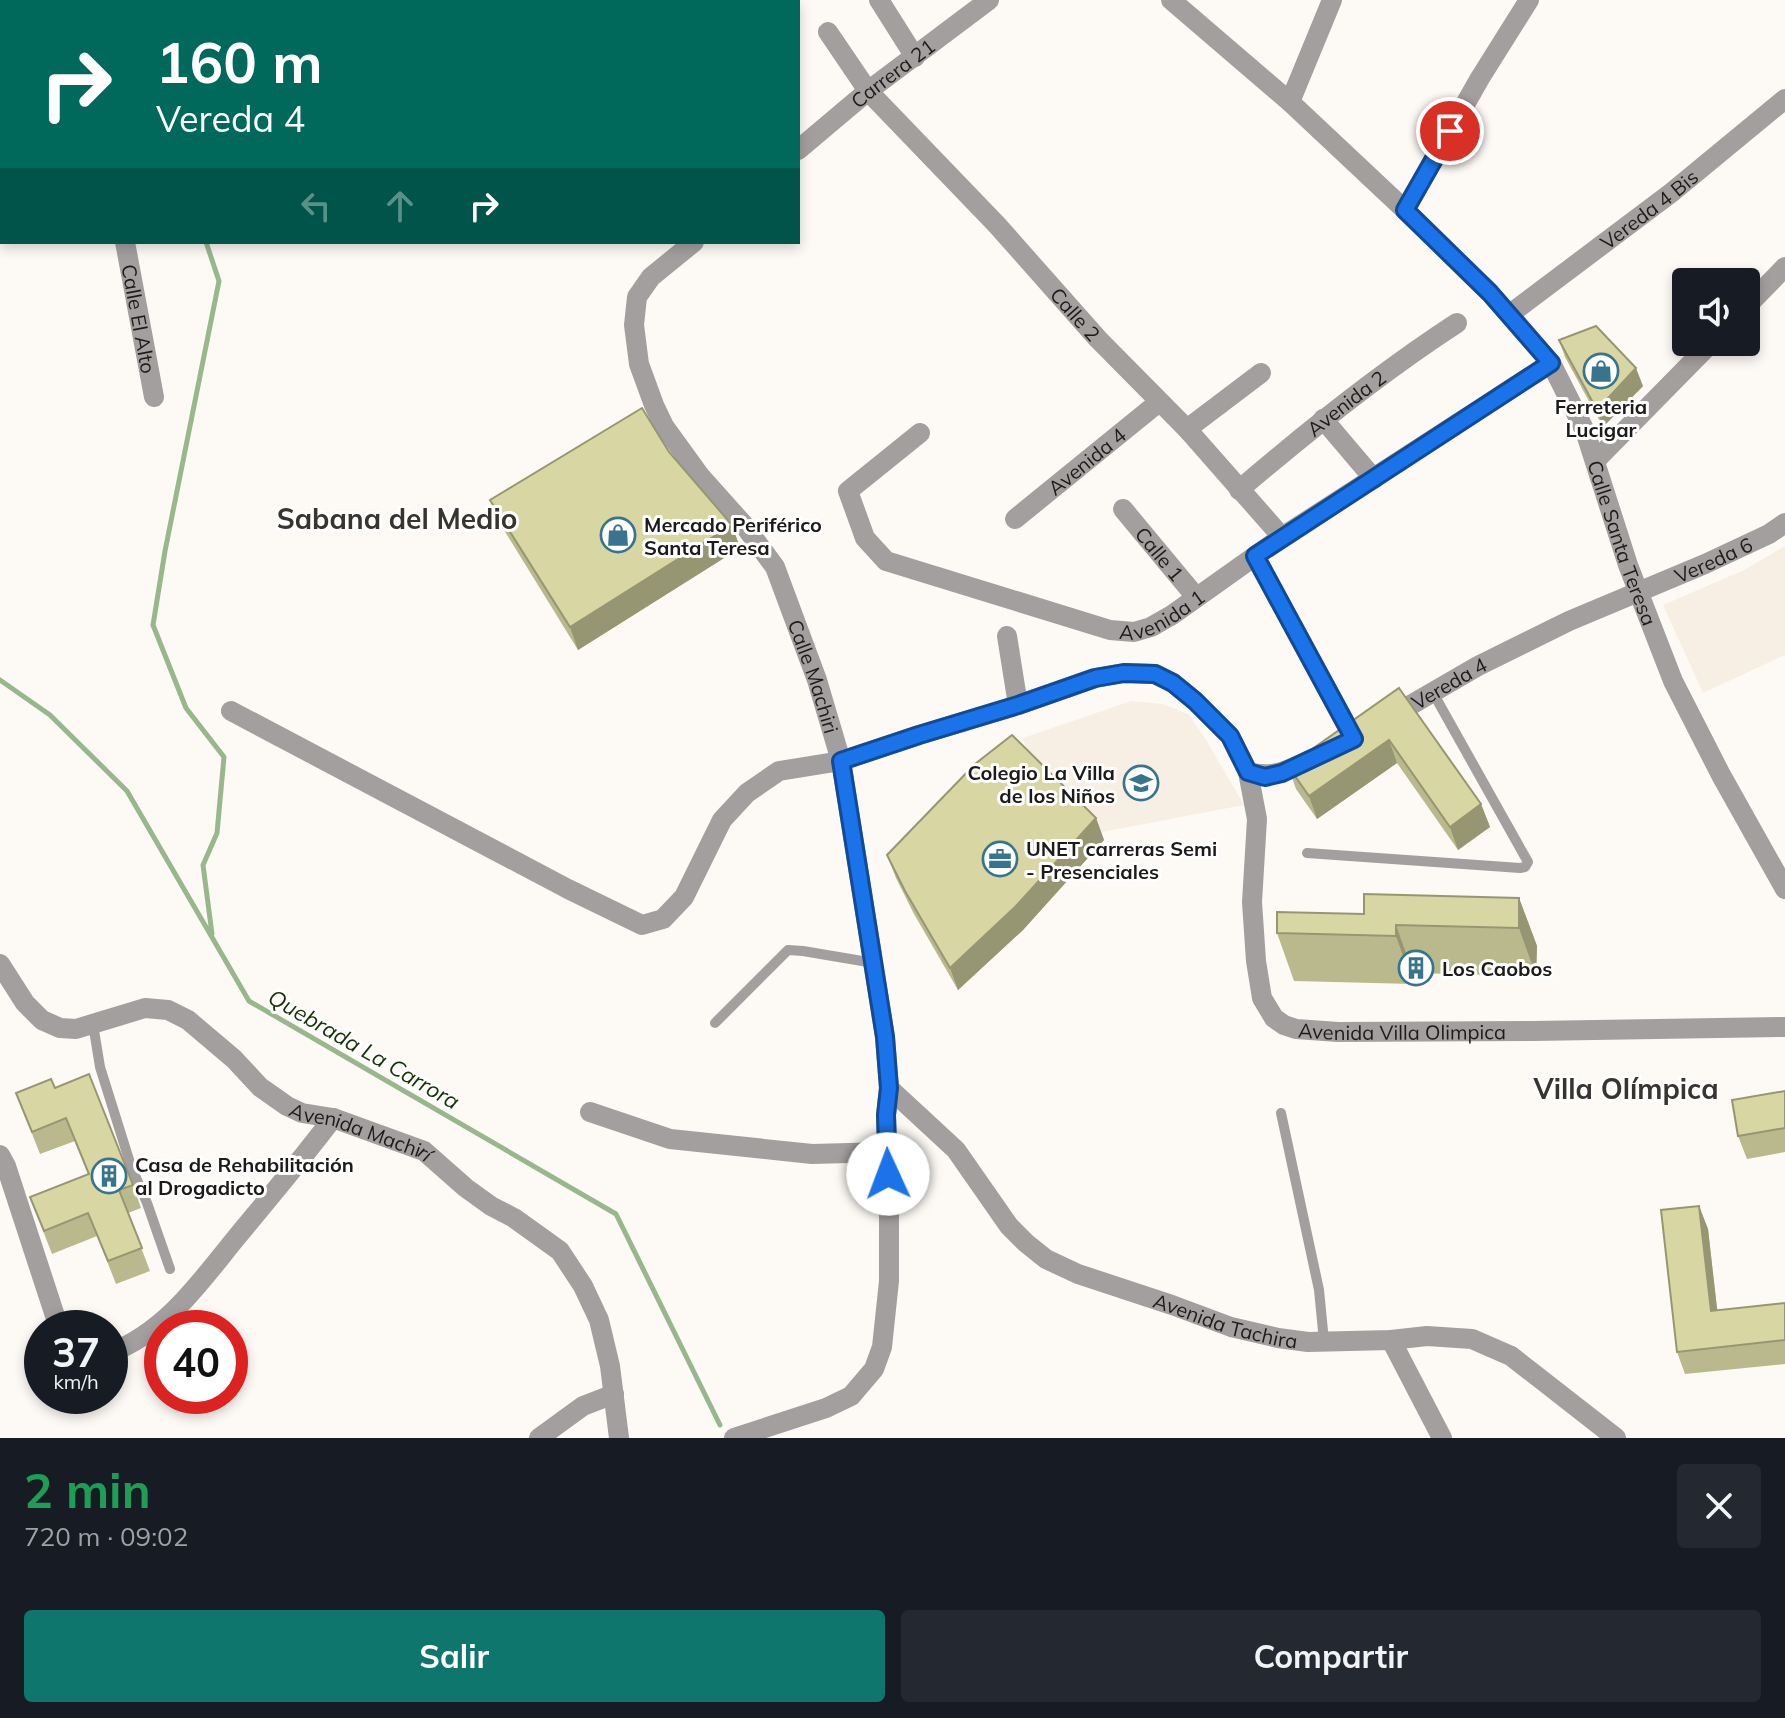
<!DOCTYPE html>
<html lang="es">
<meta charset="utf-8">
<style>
body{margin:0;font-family:Mulish,sans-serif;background:#242831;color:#f1f3f6;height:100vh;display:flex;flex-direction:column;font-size:30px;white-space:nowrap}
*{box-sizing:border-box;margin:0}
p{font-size:26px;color:#9ea1a6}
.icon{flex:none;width:44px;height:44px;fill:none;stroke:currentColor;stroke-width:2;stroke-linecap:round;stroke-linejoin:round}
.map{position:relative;height:1438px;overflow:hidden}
.drawer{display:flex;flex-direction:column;background:#171b24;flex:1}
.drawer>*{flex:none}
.top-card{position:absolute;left:0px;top:0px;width:800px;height:244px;box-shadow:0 4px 12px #0003;background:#00695c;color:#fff;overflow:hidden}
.controls{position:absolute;left:1672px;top:268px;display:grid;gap:16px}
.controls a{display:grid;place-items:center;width:88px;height:88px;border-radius:8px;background:#171b24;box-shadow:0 4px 12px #0003;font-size:40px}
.speed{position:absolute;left:24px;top:1310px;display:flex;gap:16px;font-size:40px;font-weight:700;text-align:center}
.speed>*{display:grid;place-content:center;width:104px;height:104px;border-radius:50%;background:#171b24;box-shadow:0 4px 12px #0003;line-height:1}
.speed small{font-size:20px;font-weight:400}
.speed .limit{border:12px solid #d22;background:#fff;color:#111}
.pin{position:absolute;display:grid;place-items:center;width:68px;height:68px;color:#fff;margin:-34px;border:4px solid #fff;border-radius:50%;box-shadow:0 2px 8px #0007}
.me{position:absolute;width:88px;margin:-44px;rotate:358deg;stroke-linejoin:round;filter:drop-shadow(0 0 6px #0008)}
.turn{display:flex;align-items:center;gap:28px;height:168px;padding:0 24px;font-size:36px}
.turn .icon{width:104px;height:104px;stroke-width:2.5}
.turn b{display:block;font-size:56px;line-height:68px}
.lanes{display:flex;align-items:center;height:76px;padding:0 24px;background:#0003;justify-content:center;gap:40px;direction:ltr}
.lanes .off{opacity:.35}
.round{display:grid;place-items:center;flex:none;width:84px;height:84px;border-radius:8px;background:#242831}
.overview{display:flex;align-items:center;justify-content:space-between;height:136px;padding:0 24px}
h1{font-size:48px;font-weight:700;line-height:60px;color:#1e9e55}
.action{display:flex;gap:16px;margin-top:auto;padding:16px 24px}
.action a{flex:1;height:92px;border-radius:8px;background:#0f766e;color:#fff;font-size:32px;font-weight:700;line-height:92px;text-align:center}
.action a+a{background:#242831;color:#f1f3f6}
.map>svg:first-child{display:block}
.built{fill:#f7efe3}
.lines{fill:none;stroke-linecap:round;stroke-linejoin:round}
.stream{stroke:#99b78d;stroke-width:5}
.service{stroke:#a29f9e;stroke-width:10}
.minor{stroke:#a29f9e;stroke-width:20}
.tertiary{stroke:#a29f9e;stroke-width:20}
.wall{fill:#bab98d}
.shaded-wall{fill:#979673}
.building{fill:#d8d7a4;stroke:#979673;stroke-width:2}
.route-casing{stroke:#114b97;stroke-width:20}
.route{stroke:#1a73e8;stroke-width:14}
.labels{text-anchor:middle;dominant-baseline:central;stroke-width:6;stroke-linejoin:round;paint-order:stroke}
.street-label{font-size:20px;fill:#1d1b1a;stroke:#fff}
.poi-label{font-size:20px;font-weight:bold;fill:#1d1b1a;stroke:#fff;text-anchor:start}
.water-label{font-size:22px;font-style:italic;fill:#153205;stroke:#fff}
.district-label{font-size:28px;font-weight:bold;fill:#383531;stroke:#fff}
</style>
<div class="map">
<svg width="1785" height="1438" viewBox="0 0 1785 1438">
<rect width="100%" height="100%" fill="#fdfaf5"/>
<path class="built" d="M 1785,546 L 1785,655 L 1703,693 L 1663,605 L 1744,570 Z
M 1131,701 L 1163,704 L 1188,714 L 1205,738 L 1244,805 L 1097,833 L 1030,762 L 1023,738 Z"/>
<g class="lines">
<path class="stream" d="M 137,0 L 138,2
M 206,242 L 219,281 L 165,551 L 153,625 L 186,708 L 224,757 L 217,833 L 203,865 L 212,934
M 0,680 L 50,715 L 127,791 L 249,1001 L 616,1214 L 720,1425"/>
<path class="service" d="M 1307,853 L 1520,868 L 1525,867 L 1528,862 L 1432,691
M 715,1023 L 788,950 L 803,951 L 874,963
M 93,1024 L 100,1067 L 131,1166 L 147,1203 L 170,1269
M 1281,1113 L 1319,1290 L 1324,1341"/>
<g class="minor">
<path d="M 40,0 L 41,2"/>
<path d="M 634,0 L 635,2"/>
<path d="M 879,0 L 915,57"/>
<path id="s1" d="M 1171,0 L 1290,102 L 1405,210 L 1490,293 L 1551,363 L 1585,431 L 1628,565 L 1673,681 L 1721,775 L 1785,889"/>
<path id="s2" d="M 828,32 L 868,91 L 997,225 L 1098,339 L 1187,429 L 1282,537"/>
<path d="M 1290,102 L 1332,0"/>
<path d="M 1405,210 L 1480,78 L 1529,0"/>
<path d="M 0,217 L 2,216"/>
<path id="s3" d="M 125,242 L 154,397"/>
<path d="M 1746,307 L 1785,267"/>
<path id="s4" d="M 1510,314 L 1671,193 L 1785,99"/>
<path d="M 1323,419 L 1374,479"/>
<path d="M 1187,429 L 1261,373"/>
<path id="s5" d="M 920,433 L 848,491 L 865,538 L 886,561 L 1110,630 L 1134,632 L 1151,627 L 1172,615 L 1282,537 L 1551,363"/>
<path d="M 1595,461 L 1712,342"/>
<path id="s6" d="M 1239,490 C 1309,430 1380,373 1457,323"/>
<path id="s7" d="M 1123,509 L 1196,597"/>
<path id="s8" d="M 1015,519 L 1159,402"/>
<path d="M 1255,556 L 1354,739"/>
<path d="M 1007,636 L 1018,705"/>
<path id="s9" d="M 231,711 L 568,889 L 642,925 L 663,919 L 684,897 L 722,820 L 747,793 L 779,771 L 841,761 L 919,735 L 1018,705 L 1095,678 L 1124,673 L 1155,674 L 1173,683 L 1195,701 L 1230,736 L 1248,772 L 1257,819 L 1252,902 L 1256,961 L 1262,998 L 1274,1018 L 1284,1025 L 1296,1029 L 1338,1032 L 1533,1031 L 1785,1027"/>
<path id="s10" d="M 1390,717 L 1478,666 L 1569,621 L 1705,564 L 1769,534 L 1785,523"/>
<path d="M 1248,772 C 1275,779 1289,769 1312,759"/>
<path id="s11" d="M 0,964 L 25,1003 L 42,1020 L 60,1028 L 76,1029 L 145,1008 L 168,1010 L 188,1020 L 234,1059 L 260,1087 L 287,1106 L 302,1113 L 333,1118 L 424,1151 L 466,1188 L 491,1206 L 514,1218 L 560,1251 L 583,1286 L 599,1320 L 610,1366 L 619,1438"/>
<path id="s12" d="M 889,1088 L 956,1150 L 1009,1226 L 1026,1243 L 1046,1259 L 1078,1274 L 1172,1305 L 1231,1327 L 1278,1338 L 1308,1342 L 1391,1340 L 1427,1336 L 1472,1339 L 1511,1356 L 1616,1438"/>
<path d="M 590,1112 L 670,1139 L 812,1154 L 887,1152"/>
<path d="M 0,1155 L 6,1166 L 59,1328"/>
<path d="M 1391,1340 L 1442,1438"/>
<path d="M 110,1353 C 166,1332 200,1282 236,1238 C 269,1198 302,1159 333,1118"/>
<path d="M 539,1438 L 583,1406 L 614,1394"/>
</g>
<g class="tertiary">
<path id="s13" d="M 798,150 L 868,91 L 989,0"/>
<path id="s14" d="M 694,242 L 651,277 L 637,297 L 634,325 L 639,364 L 654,405 L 664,426 L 701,477 L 744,525 L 775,567 L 817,680 L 841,761 L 885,1037 L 889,1088 L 886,1115 L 889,1218 L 889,1281 L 882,1347 L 874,1369 L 851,1396 L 826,1408 L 734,1438"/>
</g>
</g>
<path class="wall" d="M 1559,340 L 1643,386 L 1603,427 L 1565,357 Z
M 490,500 L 732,525 L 740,548 L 578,650 L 499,522 Z
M 1399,688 L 1481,804 L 1490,827 L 1458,850 L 1397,763 L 1317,819 L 1296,789 L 1288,766 Z
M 1096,818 L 1104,840 L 1023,930 L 958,990 L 914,914 L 896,878 L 887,855 Z
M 1519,898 L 1537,946 L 1536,976 L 1413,973 L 1413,984 L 1294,981 L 1277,933 L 1364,914 Z
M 55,1088 L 133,1185 L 141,1208 L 128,1213 L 150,1271 L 116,1284 L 97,1236 L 52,1254 L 30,1197 L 88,1174 L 75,1141 L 40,1154 L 16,1093 Z
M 1785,1091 L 1785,1152 L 1747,1159 L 1738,1136 Z
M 1699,1206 L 1708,1229 L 1717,1310 L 1785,1303 L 1785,1364 L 1685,1374 L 1677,1352 Z"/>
<path class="shaded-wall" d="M 1636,368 L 1643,386 L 1603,427 L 1597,410 Z
M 732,525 L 740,548 L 578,650 L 570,627 Z
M 1389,740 L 1397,763 L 1317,819 L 1309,796 Z
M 1481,804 L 1490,827 L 1458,850 L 1450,827 Z
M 1096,818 L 1104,840 L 1023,930 L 958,990 L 950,968 Z
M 1519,898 L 1537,946 L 1536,976 L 1519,928 Z
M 1396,925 L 1413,973 L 1413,984 L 1396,936 Z
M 1699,1206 L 1708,1229 L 1720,1334 L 1711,1311 Z"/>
<path class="building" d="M 1596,326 L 1636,368 L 1597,410 L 1559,340 Z
M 642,408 L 669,452 L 732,525 L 570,627 L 490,500 Z
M 1399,688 L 1481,804 L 1450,827 L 1389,740 L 1309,796 L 1288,766 Z
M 1012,735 L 1096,818 L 1015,907 L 950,968 L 905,891 L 887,855 L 975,764 Z
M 1364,894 L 1519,898 L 1519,928 L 1396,925 L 1396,936 L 1277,933 L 1277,912 L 1364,914 Z
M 89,1074 L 133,1185 L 119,1190 L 142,1248 L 108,1261 L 88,1213 L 44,1231 L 30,1197 L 89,1174 L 66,1118 L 32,1132 L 16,1093 L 51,1079 L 55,1088 Z
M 1785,1091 L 1785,1128 L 1738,1136 L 1732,1100 Z
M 1699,1206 L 1711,1311 L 1785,1303 L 1785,1340 L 1677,1352 L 1661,1210 Z"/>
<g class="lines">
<g class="route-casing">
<path id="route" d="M 888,1174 L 886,1115 L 889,1088 L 885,1037 L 841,761 L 919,735 L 1018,705 L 1095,678 L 1124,673 L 1155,674 L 1173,683 L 1195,701 L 1230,736 L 1248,772 L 1265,777 L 1282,773 L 1354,739 L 1255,556 L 1551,363 L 1490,293 L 1405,210 L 1450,131"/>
</g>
<use href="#route" class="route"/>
</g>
<defs>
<g id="shop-ring" transform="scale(1.8)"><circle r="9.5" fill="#fff" stroke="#38748b" stroke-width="1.5"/><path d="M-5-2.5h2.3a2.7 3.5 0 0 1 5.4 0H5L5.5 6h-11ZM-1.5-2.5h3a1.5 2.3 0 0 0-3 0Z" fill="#38748b"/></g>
<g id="school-ring" transform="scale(1.8)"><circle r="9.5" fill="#fff" stroke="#38748b" stroke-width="1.5"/><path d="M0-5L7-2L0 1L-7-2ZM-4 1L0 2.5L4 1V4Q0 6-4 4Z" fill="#38748b"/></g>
<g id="office-ring" transform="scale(1.8)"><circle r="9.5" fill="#fff" stroke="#38748b" stroke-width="1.5"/><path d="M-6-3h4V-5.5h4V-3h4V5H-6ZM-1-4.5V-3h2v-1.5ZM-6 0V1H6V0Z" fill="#38748b"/></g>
<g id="building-ring" transform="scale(1.8)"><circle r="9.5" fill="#fff" stroke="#38748b" stroke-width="1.5"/><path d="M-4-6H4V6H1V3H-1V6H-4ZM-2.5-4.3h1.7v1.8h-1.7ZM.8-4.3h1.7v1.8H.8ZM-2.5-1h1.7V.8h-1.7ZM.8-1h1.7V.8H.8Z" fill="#38748b"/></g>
</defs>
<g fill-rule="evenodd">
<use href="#shop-ring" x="1601" y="371"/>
<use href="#shop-ring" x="618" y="535"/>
<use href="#school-ring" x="1141" y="783"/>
<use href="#office-ring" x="1000" y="859"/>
<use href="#building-ring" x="1416" y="968"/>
<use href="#building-ring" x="109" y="1176"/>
</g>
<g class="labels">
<g class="street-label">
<text stroke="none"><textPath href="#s13" startOffset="122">Carrera 21</textPath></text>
<text stroke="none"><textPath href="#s4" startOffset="174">Vereda 4 Bis</textPath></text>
<text stroke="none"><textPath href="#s2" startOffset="376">Calle 2</textPath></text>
<text stroke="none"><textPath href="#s3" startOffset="78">Calle El Alto</textPath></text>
<text stroke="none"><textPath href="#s6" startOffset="138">Avenida 2</textPath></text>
<text stroke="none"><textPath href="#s8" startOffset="92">Avenida 4</textPath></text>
<text stroke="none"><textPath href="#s1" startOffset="720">Calle Santa Teresa</textPath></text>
<text stroke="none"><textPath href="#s7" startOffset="58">Calle 1</textPath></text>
<text stroke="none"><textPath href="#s10" startOffset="360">Vereda 6</textPath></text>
<text stroke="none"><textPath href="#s5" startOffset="464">Avenida 1</textPath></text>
<text stroke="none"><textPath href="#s14" startOffset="510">Calle Machiri</textPath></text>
<text stroke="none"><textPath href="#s10" startOffset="68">Vereda 4</textPath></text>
<text stroke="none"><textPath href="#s9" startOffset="1588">Avenida Villa Olimpica</textPath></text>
<text stroke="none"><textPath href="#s11" startOffset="434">Avenida Machirí</textPath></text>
<text stroke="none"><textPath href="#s12" startOffset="424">Avenida Tachira</textPath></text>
</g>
<g class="poi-label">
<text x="1601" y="406" text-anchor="middle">Ferreteria<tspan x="1601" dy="23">Lucigar</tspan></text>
<text x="644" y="524">Mercado Periférico<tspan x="644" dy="23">Santa Teresa</tspan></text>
<text x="1115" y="772" text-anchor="end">Colegio La Villa<tspan x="1115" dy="23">de los Niños</tspan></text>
<text x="1026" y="848">UNET carreras Semi<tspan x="1026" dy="23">- Presenciales</tspan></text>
<text x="1442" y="968">Los Caobos</text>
<text x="135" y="1164">Casa de Rehabilitación<tspan x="135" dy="23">al Drogadicto</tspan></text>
</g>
<g class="water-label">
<text transform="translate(364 1049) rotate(30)">Quebrada La Carrora</text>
</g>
<g class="district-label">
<text x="397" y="518">Sabana del Medio</text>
<text x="1626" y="1088">Villa Olímpica</text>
</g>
</g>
</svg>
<div class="controls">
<a><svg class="icon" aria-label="sound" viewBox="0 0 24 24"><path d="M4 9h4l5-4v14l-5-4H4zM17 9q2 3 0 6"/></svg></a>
</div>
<div class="speed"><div>37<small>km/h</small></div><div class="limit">40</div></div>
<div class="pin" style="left:1450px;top:131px;background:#d93025"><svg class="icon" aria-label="arrive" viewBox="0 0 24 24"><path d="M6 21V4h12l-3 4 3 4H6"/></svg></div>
<svg class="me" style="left:888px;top:1174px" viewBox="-20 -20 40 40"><circle r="19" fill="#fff"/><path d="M0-13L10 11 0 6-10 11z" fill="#1a73e8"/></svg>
<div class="top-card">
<div class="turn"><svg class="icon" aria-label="right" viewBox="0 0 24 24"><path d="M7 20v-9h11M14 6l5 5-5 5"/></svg><div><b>160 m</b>Vereda 4</div></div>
<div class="lanes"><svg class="icon off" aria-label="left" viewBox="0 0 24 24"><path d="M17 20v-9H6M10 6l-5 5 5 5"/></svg><svg class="icon off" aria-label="ahead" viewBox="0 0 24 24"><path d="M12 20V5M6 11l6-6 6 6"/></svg><svg class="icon" aria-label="right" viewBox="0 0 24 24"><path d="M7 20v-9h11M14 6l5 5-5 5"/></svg></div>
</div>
</div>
<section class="drawer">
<div class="overview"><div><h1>2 min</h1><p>720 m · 09:02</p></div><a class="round"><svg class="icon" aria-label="close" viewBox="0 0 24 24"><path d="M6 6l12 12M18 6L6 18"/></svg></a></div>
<div class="action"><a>Salir</a><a>Compartir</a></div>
</section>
